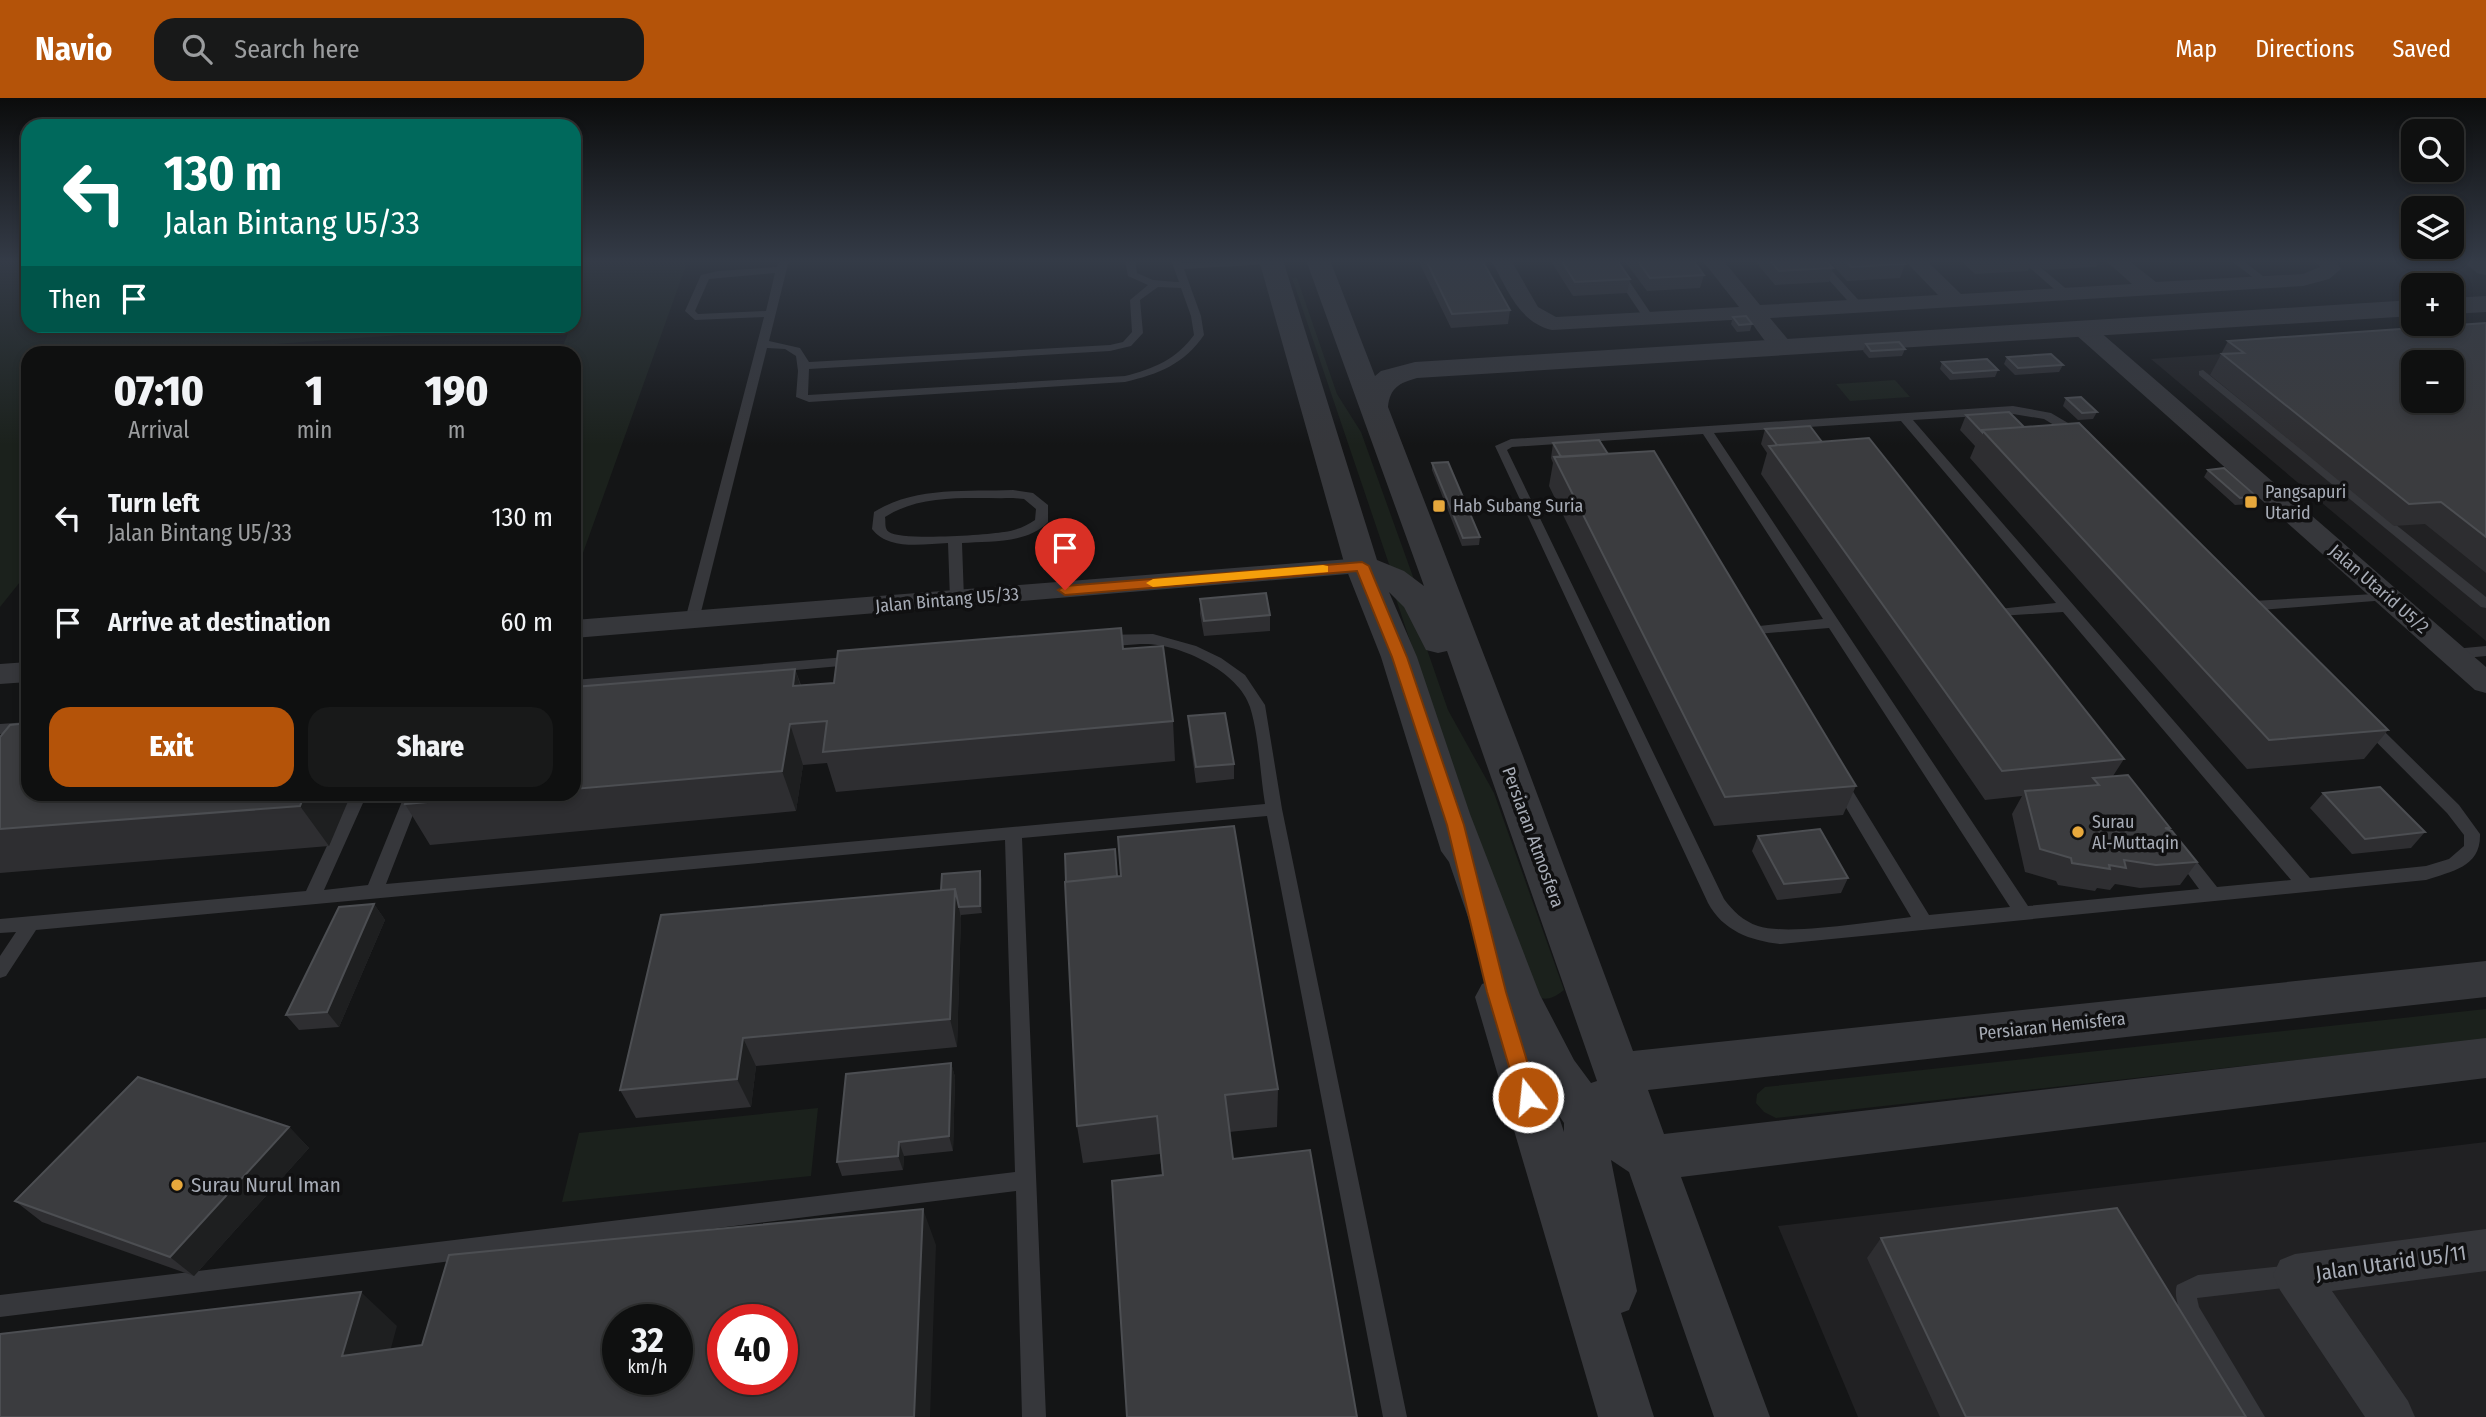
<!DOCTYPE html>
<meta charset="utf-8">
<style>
body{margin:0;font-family:"Fira Sans Condensed",sans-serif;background:#181919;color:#f1f3f6;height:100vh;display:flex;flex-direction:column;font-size:26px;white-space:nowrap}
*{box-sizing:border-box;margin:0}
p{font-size:23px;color:#9b9d9f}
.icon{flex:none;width:38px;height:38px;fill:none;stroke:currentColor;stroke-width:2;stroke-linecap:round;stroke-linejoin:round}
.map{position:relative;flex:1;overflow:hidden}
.details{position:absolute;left:21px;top:248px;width:560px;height:455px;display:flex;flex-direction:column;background:#0f1010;border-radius:21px;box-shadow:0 4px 10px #0003,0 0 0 2px #2f3030}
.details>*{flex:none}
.top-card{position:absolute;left:21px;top:21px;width:560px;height:214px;border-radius:21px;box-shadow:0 4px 10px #0003,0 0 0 2px #2f3030;background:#00695c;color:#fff;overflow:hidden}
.controls{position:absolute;left:2401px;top:21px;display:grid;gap:14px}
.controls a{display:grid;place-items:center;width:63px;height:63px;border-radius:14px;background:#0f1010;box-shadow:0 4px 10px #0003,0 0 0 2px #2f3030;font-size:35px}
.speed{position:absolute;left:602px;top:1206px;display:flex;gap:14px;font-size:35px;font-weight:700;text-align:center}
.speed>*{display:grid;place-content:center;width:91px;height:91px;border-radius:50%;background:#0f1010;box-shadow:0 4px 10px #0003,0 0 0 2px #2f3030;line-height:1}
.speed small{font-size:18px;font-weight:400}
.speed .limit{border:10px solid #d22;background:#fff;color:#111}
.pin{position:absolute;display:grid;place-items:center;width:60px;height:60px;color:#fff;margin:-72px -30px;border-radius:50% 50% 50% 0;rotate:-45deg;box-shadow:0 0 7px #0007}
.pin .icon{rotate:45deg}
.me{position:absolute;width:77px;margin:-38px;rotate:344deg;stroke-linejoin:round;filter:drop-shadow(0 0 5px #0008)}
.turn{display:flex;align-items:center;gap:24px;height:147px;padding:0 28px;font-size:32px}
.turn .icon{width:91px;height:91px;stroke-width:2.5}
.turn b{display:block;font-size:49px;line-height:60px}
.then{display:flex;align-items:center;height:66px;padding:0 28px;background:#0003;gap:14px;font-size:26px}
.eta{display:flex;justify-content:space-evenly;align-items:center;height:119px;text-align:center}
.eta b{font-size:42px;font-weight:800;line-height:49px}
.button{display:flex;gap:14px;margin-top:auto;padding:14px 28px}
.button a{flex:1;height:80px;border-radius:21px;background:#b45309;color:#fff;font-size:28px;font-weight:800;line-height:80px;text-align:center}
.button a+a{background:#181919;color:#f1f3f6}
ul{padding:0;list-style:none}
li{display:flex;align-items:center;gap:21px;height:105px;padding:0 28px}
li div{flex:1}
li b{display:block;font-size:26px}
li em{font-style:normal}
header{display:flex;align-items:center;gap:42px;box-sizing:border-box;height:98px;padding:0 35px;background:#b45309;color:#fff}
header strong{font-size:33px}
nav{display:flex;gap:38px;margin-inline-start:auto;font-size:24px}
.search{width:490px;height:63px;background:#181919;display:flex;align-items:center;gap:18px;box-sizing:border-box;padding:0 24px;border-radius:21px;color:#9b9d9f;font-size:26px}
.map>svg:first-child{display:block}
.built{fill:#212123;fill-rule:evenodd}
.green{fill:#1b211c}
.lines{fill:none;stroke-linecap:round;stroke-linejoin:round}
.service{fill:#36373b;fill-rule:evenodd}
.minor{fill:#36373b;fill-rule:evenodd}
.tertiary{fill:#36373b;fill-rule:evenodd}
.wall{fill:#2e2e31}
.shaded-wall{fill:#1e1f20}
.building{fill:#3b3c3f;stroke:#4c4e52;stroke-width:2;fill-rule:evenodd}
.route{fill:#b45309;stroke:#753606;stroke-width:2}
.slow{fill:#f59e0b}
.poi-dot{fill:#e7a83c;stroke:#101011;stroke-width:2.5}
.labels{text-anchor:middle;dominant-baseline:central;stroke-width:7;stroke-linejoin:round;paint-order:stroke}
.poi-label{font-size:18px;fill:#a7acb6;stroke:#101011;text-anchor:start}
.street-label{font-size:18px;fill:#a7acb6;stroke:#101011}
.near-poi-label{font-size:21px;fill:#a7acb6;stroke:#101011;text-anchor:start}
.near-street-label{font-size:21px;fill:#a7acb6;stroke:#101011}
</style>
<header>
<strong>Navio</strong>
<div class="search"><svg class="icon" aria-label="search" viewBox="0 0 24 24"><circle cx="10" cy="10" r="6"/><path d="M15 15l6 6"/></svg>Search here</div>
<nav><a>Map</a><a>Directions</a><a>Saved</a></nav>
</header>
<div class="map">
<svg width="2486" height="1319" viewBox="0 0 2486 1319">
<rect width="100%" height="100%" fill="#141516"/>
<path class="built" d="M 2486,237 L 2486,543 L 2151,261 ZM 2413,264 L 2452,264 L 2452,303 L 2413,303 Z
M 2486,1044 L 2486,1319 L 1858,1319 L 1778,1128 Z"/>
<path class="green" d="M 0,162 L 28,162 L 28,228 L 528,228 L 206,251 L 202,255 L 28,256 L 28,474 L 0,509 Z
M 574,162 L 688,162 L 574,480 L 574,256 L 560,255 L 571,228 L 574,228 Z
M 1292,180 L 1297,180 L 1337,296 L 1361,334 L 1416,487 L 1393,478 Z
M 1895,282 L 1910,299 L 1850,303 L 1836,286 Z
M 1396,501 L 1401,502 L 1413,511 L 1448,612 L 1494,695 L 1564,892 C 1551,903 1542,903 1528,895 Z
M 2486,911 L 2486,941 L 1776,1020 L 1764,1014 L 1756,1005 L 1757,996 L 1765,989 Z
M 818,1010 L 811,1078 L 562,1104 L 579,1035 Z"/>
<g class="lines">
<path class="service" d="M 779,162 L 789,162 L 769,243 L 800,250 L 809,264 L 1110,247 L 1123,244 L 1132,234 L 1130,202 L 1148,187 L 1128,178 L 1125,162 L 1135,162 L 1137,175 L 1153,182 L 1176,184 L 1179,184 L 1171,162 L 1181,162 L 1182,165 L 1276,163 L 1271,166 L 1184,171 L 1201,218 L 1204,237 C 1184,266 1159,276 1125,284 L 809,304 L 796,299 L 798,273 L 796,258 L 785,251 L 767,250 L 699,522 L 692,527 L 685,522 L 764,219 L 695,222 L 685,213 L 701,177 L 718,173 L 777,169 ZM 775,175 L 766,213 L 698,216 L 695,213 L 709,181 ZM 1158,189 L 1181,190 L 1191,218 L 1194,237 C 1177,261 1153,271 1125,278 L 808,297 L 809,271 L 1110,253 L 1131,248 L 1143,235 L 1140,202 Z
M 1605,162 L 1615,162 L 1654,220 L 1653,222 L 1645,222 Z
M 1811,162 L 1822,162 L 1863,207 L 1863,211 L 1855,211 Z
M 2021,162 L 2032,162 L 2070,194 L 2070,198 L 2062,198 Z
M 2230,162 L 2242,162 L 2272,185 L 2263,187 Z
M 415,248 L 437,250 L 450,256 L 351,256 L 356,253 Z
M 2203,272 L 2486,499 L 2486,510 L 2481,509 L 2199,277 L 2199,273 Z
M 2013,308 L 2051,315 L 2080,332 L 2253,503 L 2392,495 L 2394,498 L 2392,501 L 2387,502 L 2261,512 L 2459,707 L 2480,736 C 2481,769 2452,773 2426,782 L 1781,846 C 1751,843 1723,833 1708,805 L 1495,348 L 1511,341 ZM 2013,316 L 2044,321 L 2072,338 L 2447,715 L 2464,737 L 2464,748 L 2449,761 L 2426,768 L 2310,780 L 1913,322 ZM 1901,323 L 2056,505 L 1989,512 L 1982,516 L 1984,519 L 2063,514 L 2291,782 L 2217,789 L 2186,750 L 2174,750 L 2172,754 L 2199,791 L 2028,808 L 1714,335 ZM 1703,336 L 1823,521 L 1750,529 L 1743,534 L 1745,537 L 1829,530 L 2010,809 L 1929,817 L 1846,682 L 1840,680 L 1832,686 L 1911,819 C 1876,823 1788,838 1758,828 C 1743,823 1733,813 1724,801 L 1507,352 L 1512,349 Z
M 1013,392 L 1033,395 L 1048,407 L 1048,424 C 1027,446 989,443 962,445 L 964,501 L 962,504 L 952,504 L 950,501 L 948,445 C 924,446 889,453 872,431 L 874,414 C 915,388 967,394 1013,392 ZM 1013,400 L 1024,401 L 1036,411 L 1035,422 C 1025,429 1016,432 1004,434 C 986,437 901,443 889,434 C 884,431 886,424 885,419 C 922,395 971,401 1013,400 Z
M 1153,536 L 1196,548 L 1221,560 L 1245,577 L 1265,607 L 1282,711 L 1407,1319 L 1383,1319 L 1267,718 L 1022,740 L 1046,1319 L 1022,1319 L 1016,1093 L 0,1219 L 0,1197 L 1015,1074 L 1005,742 L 36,832 L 6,878 L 0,880 L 0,858 L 16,834 L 0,835 L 0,821 L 306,793 L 351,696 L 367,696 L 324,792 L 368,787 L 405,696 L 421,696 L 386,786 L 1265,706 C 1260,675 1259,638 1250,609 C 1239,573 1178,545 1143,546 C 1130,546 1105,551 1096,542 L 1103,537 Z
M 2486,548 L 2486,558 L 2454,561 L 2447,556 L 2454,551 Z
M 858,558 L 863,560 L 865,563 L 863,566 L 574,592 L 574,582 Z
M 28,624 L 28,634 L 0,636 L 0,626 Z
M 2293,1167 L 2301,1171 L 2304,1178 L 2301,1185 L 2293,1189 L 2197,1200 L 2199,1209 L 2265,1319 L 2240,1319 C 2225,1294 2167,1212 2177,1187 L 2198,1177 Z"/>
<path class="minor" d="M 1491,162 L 1511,162 L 1538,209 L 1556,219 L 1739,209 L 1702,162 L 1723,162 L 1760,207 L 1938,197 L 1904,162 L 1926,162 L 1961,196 L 2132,186 L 2105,162 L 2128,162 L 2156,184 L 2303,176 L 2320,169 L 2315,162 L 2335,162 L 2341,171 L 2329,181 L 2303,188 L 1770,220 L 1795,250 L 1792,255 C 1772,260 1760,235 1749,221 L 1552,232 C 1518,224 1507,190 1491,162 Z
M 2083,224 L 2091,226 L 2486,569 L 2486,595 L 2475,592 L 2075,236 L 2072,231 L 2075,226 Z
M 1362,460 L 1372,462 L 1376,468 L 1372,474 L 574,540 L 574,522 Z
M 28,564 L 28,584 L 0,586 L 0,566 Z
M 2486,1131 L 2486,1173 L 2332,1193 L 2408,1303 L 2415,1319 L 2365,1319 L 2280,1192 L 2273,1177 L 2280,1162 L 2295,1156 Z"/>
<path class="tertiary" d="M 1259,162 L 1283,162 L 1377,462 L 1404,473 L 1424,488 L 1306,162 L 1330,162 L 1375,278 L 1381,273 L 1415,264 L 2413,202 L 2413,218 L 1417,280 C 1399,285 1390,290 1388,309 L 1523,658 L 1633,953 L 2486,863 L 2486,899 L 1648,992 L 1664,1036 L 2486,940 L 2486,980 L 1681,1079 L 1770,1319 L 1714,1319 L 1629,1074 L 1611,1062 L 1637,1193 L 1629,1212 L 1621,1215 L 1654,1319 L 1598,1319 L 1475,899 L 1482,886 L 1490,883 L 1449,764 L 1441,753 L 1381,559 L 1345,468 ZM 1389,494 L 1404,509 L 1426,552 L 1438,555 L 1447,553 L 1597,983 L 1591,985 L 1574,962 L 1540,897 L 1470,716 L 1417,559 ZM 1558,1016 L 1564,1025 L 1564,1034 Z
M 2462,162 L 2486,162 L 2486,177 L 2477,175 Z
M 2486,198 L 2486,214 L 2452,216 L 2452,200 Z"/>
</g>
<path class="wall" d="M 1418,162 L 1482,162 L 1510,212 L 1508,226 L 1451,230 Z
M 1550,162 L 1617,162 L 1630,181 L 1627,195 L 1573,198 Z
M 1624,162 L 1693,162 L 1704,177 L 1700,190 L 1647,193 Z
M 1754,162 L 1825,162 L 1833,170 L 1829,184 L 1775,187 Z
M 1828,162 L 1901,162 L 1905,166 L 1900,180 L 1847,183 Z
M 1960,162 L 2032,162 L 2028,173 L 1975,176 Z
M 2032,162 L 2099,162 L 2096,169 L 2044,172 Z
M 2165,162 L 2218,162 L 2169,165 Z
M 1733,219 L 1752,226 L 1750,233 L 1737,234 L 1731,226 Z
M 2486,225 L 2486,475 L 2425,426 L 2394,428 L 2210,277 L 2228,243 Z
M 1866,246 L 1905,251 L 1902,258 L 1869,260 L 1863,253 Z
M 2007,259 L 2063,267 L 2059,274 L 2015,277 L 2004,266 Z
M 1942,264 L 1998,272 L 1995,279 L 1950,282 L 1940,271 Z
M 2066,300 L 2097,314 L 2093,321 L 2078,322 L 2063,308 Z
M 1966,317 L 2024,329 L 2388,632 L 2364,661 L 2247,671 L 1970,360 L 1975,348 L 1960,332 Z
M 1765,331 L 1822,344 L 2124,661 L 2113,678 L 2170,730 L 2169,732 L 2197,764 L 2180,787 L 2140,790 L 2115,786 L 2110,792 L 2097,790 L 2095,793 L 2058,787 L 2056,783 L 2025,774 L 2012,716 L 2022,698 L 1985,702 L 1761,376 L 1767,355 L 1761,346 Z
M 1553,345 L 1608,356 L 1856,688 L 1843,717 L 1714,728 L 1549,388 L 1553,365 L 1551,360 Z
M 1432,365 L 1480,439 L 1479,447 L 1462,448 L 1432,372 Z
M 2208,372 L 2256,398 L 2251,406 L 2235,407 L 2204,379 Z
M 1200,501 L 1270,517 L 1270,533 L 1204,538 L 1200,516 Z
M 1123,551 L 1173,623 L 1175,663 L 836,694 L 827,665 L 803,667 L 796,713 L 430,747 L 405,706 L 409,696 L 574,696 L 574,589 L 795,571 L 801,587 L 834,585 Z
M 1188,618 L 1234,666 L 1234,681 L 1196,685 L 1189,634 Z
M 0,639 L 351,696 L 329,748 L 0,775 Z
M 2323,695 L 2425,734 L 2411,750 L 2352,756 L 2310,710 Z
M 1758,738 L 1848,780 L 1841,795 L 1777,802 L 1752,753 Z
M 1118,778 L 1278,991 L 1277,1029 L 1229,1034 L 1162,1077 L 1160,1056 L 1083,1065 L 1077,1028 Z
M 982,781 L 982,815 L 961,817 L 957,949 L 756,968 L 751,1009 L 636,1020 L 620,992 L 941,792 Z
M 374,806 L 385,822 L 339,929 L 299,932 L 286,917 Z
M 951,965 L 955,979 L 953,1053 L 904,1058 L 903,1072 L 842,1078 L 837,1064 Z
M 289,1029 L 309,1050 L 194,1178 L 42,1124 L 15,1103 Z
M 1881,1140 L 2246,1319 L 1940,1319 L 1867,1160 Z"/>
<path class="shaded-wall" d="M 795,571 L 808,611 L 793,588 Z
M 790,626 L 803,667 L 796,713 L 782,673 Z
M 305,696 L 351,696 L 329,748 L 300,708 Z
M 980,773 L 982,781 L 982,815 L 980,808 Z
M 955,791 L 961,820 L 957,949 L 950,921 Z
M 374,806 L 385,822 L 339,929 L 327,914 Z
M 743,940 L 756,968 L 751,1009 L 737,981 Z
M 951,965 L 955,979 L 953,1053 L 949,1038 Z
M 289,1029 L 309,1050 L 194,1178 L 170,1159 Z
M 899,1044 L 904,1058 L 903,1072 L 898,1058 Z
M 923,1111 L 936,1147 L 930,1319 L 914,1319 Z
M 361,1194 L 397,1228 L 380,1290 L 342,1258 Z"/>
<path class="building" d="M 1426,162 L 1482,162 L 1510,212 L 1452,216 Z
M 1561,162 L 1617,162 L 1630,181 L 1575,184 Z
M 1637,162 L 1693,162 L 1704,177 L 1650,180 Z
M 1769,162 L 1825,162 L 1833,170 L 1779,173 Z
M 1845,162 L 1901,162 L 1905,166 L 1851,169 Z
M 1746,218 L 1752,226 L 1739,227 L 1733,219 Z
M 2486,225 L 2486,439 L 2441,404 L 2409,406 L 2222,256 L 2244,255 L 2228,243 ZM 2413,264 L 2452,264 L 2452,303 L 2413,303 Z
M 1899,244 L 1905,251 L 1871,253 L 1866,246 Z
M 2051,256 L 2063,267 L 2018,270 L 2007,259 Z
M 1987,261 L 1998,272 L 1953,275 L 1942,264 Z
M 2081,299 L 2097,314 L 2082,315 L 2066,300 Z
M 2009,314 L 2024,329 L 1982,332 L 1982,334 L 1966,317 Z
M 2079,325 L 2388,632 L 2269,642 L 1982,332 Z
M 1810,328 L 1822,344 L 1777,347 L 1765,331 Z
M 1869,340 L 2124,661 L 2002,673 L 1769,348 Z
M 1599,342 L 1608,356 L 1561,359 L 1553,345 Z
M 1654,353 L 1856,688 L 1725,699 L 1554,359 Z
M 1448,364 L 1480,439 L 1463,440 L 1432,365 Z
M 2224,370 L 2256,398 L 2240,400 L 2208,372 Z
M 1266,495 L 1270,517 L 1204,523 L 1200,501 Z
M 1121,530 L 1123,551 L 1163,548 L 1173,623 L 823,654 L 827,623 L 790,626 L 782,673 L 574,691 L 574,589 L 795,571 L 793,588 L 834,585 L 838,553 Z
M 1225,615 L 1234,666 L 1196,669 L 1188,618 Z
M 28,625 L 28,696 L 305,696 L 300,708 L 0,731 L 0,639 L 10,627 Z
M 2128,677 L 2170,730 L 2165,730 L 2172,733 L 2197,764 L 2156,767 L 2124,762 L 2126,770 L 2109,767 L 2110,771 L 2072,765 L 2071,760 L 2040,751 L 2025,693 L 2099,687 L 2093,680 Z
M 2380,689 L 2425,734 L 2365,741 L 2323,695 Z
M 409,696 L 513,696 L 405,706 Z
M 1234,728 L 1278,991 L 1225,997 L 1233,1061 L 1310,1052 L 1357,1319 L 1127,1319 L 1112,1083 L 1163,1077 L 1157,1018 L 1077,1028 L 1065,784 L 1121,778 L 1118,739 Z
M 1820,731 L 1848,780 L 1784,786 L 1758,738 Z
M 1115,751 L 1117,778 L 1066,784 L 1065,756 Z
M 980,773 L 980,808 L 959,809 L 955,791 L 941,792 L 942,776 Z
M 955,791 L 950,921 L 743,940 L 737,981 L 620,992 L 661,817 Z
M 374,806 L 327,914 L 286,917 L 339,809 Z
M 951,965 L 949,1038 L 899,1044 L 898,1058 L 837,1064 L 846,976 Z
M 138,979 L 289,1029 L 170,1159 L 15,1103 Z
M 2117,1110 L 2246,1319 L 1966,1319 L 1881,1140 Z
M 923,1111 L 914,1319 L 0,1319 L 0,1236 L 361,1194 L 342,1258 L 422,1247 L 449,1157 ZM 618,1222 L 677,1222 L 677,1281 L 618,1281 ZM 723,1222 L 782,1222 L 782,1281 L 723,1281 Z"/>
<linearGradient id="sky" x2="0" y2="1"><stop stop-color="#0b0c0c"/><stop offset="0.47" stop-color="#343b47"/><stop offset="1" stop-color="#343b47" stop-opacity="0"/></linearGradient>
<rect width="2486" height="347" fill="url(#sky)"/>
<path class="route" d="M 1362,464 L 1369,468 L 1407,559 L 1464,727 L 1506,894 L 1538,999 L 1535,1005 L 1528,1008 L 1521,1005 L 1518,999 L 1487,894 L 1447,727 L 1392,559 L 1357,473 L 1065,497 L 1058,492 L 1065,488 Z"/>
<path class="slow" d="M 1323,467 L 1328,468 L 1328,474 L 1153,489 L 1146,485 L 1153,481 Z"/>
<g class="poi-dot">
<rect x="2244" y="397" width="14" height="14" rx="3.5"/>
<rect x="1432" y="401" width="14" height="14" rx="3.5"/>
<circle cx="2078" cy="734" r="7"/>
<circle cx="177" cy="1087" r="7"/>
</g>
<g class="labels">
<g class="poi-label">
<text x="2265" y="394">Pangsapuri<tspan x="2265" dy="21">Utarid</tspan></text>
<text x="1453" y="408">Hab Subang Suria</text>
<text x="2092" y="724">Surau<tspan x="2092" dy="21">Al-Muttaqin</tspan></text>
</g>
<g class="street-label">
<text transform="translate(2379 491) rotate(41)">Jalan Utarid U5/2</text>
<text transform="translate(947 502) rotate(-5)">Jalan Bintang U5/33</text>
<text transform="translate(1533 739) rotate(70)">Persiaran Atmosfera</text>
<text transform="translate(2052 928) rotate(-6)">Persiaran Hemisfera</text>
</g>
<g class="near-poi-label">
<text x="191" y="1087">Surau Nurul Iman</text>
</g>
<g class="near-street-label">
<text transform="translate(2391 1165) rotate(-8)">Jalan Utarid U5/11</text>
</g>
</g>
</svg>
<div class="controls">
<a><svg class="icon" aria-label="search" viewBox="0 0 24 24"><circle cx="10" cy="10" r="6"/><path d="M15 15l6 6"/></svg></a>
<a><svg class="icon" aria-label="layers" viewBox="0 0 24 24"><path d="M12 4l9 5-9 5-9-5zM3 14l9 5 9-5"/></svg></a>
<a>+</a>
<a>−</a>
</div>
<div class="speed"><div>32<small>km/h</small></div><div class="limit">40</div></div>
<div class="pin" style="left:1065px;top:492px;background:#d93025"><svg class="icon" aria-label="arrive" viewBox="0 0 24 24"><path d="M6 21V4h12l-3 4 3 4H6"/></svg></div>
<svg class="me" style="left:1528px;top:999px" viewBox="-20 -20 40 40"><circle r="17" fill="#b45309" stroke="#fff" stroke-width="3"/><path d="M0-11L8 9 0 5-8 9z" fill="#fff"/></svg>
<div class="top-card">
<div class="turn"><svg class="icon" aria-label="left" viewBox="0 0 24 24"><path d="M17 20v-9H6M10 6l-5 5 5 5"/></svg><div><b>130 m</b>Jalan Bintang U5/33</div></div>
<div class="then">Then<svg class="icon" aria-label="arrive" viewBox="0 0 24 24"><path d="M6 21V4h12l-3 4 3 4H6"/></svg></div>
</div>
<section class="details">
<div class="eta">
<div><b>07:10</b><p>Arrival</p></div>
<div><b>1</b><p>min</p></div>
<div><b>190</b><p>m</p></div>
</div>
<ul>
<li><svg class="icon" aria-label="left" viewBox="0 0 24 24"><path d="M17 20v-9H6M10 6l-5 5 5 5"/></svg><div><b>Turn left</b><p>Jalan Bintang U5/33</p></div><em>130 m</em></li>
<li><svg class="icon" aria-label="arrive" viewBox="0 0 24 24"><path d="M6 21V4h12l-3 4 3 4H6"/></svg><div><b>Arrive at destination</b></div><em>60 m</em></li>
</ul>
<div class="button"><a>Exit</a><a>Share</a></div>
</section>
</div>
